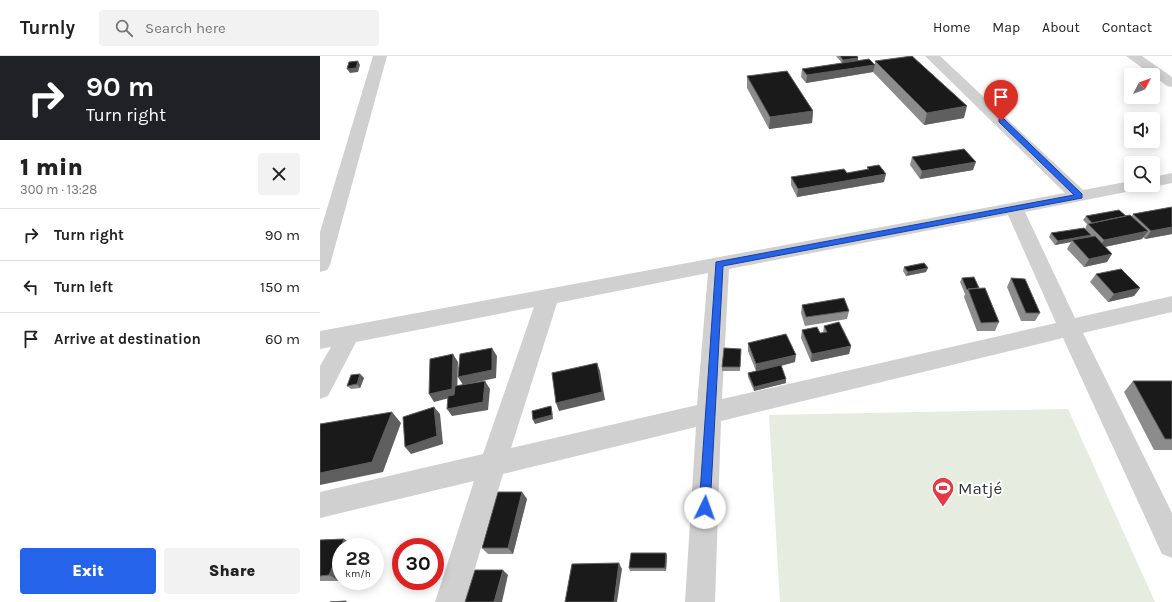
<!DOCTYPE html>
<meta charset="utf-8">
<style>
body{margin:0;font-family:Karla,sans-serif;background:#f2f2f2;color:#222;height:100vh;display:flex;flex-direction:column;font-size:15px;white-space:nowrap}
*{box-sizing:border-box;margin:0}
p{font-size:13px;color:#767676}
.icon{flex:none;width:22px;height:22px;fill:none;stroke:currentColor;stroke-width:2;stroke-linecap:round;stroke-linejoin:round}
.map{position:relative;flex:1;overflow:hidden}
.sheet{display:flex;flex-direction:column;background:#fff;width:320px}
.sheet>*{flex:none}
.banner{background:#202124;color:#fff;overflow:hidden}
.needle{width:26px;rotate:49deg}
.controls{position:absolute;left:804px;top:12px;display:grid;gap:8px}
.controls a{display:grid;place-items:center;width:36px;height:36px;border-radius:4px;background:#fff;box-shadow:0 2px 10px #0003;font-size:20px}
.speed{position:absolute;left:12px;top:482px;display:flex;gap:8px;font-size:20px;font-weight:700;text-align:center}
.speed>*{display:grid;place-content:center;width:52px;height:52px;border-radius:50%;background:#fff;box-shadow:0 2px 10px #0003;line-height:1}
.speed small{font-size:10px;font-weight:400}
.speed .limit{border:6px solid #d22;background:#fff;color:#111}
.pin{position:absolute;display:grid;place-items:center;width:34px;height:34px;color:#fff;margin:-41px -17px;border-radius:50% 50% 50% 0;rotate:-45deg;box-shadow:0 0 4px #0007}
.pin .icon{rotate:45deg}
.me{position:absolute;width:44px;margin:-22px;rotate:3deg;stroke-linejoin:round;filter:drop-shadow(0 0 3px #0008)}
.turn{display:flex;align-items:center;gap:14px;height:84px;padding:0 20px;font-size:18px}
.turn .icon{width:52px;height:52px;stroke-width:2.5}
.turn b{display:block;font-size:28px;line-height:34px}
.round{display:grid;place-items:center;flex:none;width:42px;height:42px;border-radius:4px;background:#f2f2f2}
.overview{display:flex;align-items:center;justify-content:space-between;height:68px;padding:0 20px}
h1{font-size:24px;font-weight:800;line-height:30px}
.cta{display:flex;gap:8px;margin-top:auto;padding:8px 20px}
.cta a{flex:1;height:46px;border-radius:4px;background:#2563eb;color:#fff;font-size:16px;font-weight:800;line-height:46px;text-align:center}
.cta a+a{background:#f2f2f2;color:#222}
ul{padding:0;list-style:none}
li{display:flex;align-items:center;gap:12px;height:52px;padding:0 20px;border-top:1px solid #e0e0e0}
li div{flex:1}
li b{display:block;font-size:15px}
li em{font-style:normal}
header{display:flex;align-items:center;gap:24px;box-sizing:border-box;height:56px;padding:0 20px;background:#fff;border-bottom:1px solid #e0e0e0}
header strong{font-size:19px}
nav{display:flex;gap:22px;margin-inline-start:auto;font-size:14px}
.search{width:280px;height:36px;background:#f2f2f2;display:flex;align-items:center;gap:10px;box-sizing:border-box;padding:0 14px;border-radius:4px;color:#767676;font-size:15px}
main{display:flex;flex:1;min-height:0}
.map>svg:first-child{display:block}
.green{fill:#e6ecdf}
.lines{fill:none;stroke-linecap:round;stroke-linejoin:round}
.minor{fill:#d0d0d0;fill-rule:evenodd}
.wall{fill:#8c8c8c}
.shaded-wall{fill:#5f5f5f}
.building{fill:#1a1a1a;stroke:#5f5f5f}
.route{fill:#2563eb;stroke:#184099}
.labels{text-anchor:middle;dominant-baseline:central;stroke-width:4;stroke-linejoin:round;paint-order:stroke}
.near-poi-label{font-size:17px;fill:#333;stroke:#fff;text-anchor:start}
</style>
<header>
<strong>Turnly</strong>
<div class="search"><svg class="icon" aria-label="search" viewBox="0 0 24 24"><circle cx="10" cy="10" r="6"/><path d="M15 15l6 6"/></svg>Search here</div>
<nav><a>Home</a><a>Map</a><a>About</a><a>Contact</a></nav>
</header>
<main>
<section class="sheet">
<div class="banner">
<div class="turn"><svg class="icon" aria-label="right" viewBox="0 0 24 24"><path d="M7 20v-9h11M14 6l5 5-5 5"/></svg><div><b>90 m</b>Turn right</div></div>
</div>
<div class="overview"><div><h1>1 min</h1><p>300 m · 13:28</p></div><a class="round"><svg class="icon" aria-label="close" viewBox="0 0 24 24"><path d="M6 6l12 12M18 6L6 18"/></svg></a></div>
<ul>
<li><svg class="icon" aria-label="right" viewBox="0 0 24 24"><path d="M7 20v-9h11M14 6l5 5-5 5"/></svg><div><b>Turn right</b></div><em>90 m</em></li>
<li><svg class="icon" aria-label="left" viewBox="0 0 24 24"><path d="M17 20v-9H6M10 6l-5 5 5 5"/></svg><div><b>Turn left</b></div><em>150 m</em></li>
<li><svg class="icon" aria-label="arrive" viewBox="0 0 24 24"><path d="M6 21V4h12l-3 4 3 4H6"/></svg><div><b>Arrive at destination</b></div><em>60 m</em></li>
</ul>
<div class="cta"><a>Exit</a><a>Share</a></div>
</section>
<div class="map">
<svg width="852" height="546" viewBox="0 0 852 546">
<rect width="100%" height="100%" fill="#fff"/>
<path class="green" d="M 748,353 L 835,546 L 460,546 L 449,359 Z"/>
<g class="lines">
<path class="minor" d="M 53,0 L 67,0 L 10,209 L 7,214 L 0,216 L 0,176 Z
M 605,0 L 620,0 L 763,134 L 811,125 L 811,129 L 825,129 L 822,133 L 816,134 L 705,156 L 755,262 L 852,240 L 852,256 L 763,277 L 852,457 L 852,502 L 842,498 L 743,282 L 401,365 L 395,546 L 365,546 L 376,371 L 183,418 L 145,546 L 115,546 L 154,425 L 0,462 L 0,436 L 163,398 L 214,251 L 36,286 L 8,340 L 0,343 L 0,310 L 11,291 L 0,293 L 0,275 L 745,137 ZM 688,159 L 736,267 L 402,343 L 409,213 ZM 388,217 L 377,349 L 191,392 L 237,247 Z
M 806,0 L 822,0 L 852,21 L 852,31 L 847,30 Z
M 852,117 L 852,127 L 833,131 L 826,129 L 833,129 L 833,121 Z"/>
</g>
<path class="wall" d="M 516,0 L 537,0 L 538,2 L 538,4 L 555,9 L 555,5 L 644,62 L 604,69 L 553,16 L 486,27 L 481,21 L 482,13 L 522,7 Z
M 427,20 L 493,55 L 492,67 L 449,73 L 427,32 Z
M 592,101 L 653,114 L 600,123 L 590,109 Z
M 547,111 L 564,126 L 477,141 L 471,129 L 471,121 L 527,117 L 547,114 Z
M 852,151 L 852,178 L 825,183 L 823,181 L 822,183 L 785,191 L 787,206 L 764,211 L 747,193 L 751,186 L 735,189 L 729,181 L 731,177 L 765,173 L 767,168 L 763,164 L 766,160 L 812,160 L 813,158 Z
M 584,211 L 606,216 L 586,220 L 583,215 Z
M 776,218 L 820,232 L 814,240 L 788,246 L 770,226 Z
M 642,222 L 659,232 L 679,266 L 675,275 L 657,275 L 644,241 L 645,238 L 640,226 Z
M 691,222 L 720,257 L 715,265 L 701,265 L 687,231 Z
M 482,249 L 529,255 L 527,263 L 485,270 L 481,257 Z
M 504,270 L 531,290 L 529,298 L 491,306 L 481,282 L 482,274 L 500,277 L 503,277 Z
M 428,287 L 475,306 L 461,310 L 466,327 L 434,335 L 428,321 L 428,317 L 436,315 L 428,295 Z
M 421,293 L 420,315 L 402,315 L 402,311 Z
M 40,318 L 44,322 L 40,332 L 31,333 L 27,330 Z
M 813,325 L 852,325 L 852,394 L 834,394 L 804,336 Z
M 202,436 L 207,443 L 193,498 L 168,498 L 162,492 Z
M 24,483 L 33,489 L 32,491 L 21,491 L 21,519 L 19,525 L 0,525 L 0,484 Z
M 346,497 L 347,500 L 346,515 L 310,515 L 309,512 Z"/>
<path class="shaded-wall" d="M 538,2 L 538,6 L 522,8 L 523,4 Z
M 38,5 L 40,9 L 38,16 L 30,17 L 27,13 Z
M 555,9 L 553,16 L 486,27 L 487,19 Z
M 647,50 L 644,62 L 604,69 L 607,57 Z
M 493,55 L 492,67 L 449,73 L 450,61 Z
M 656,106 L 653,114 L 600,123 L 602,115 Z
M 566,118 L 564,126 L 477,141 L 478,133 Z
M 852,171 L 852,178 L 825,183 L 831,175 Z
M 828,175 L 822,183 L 779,192 L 784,184 Z
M 771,179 L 768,184 L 752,184 L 751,186 L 735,189 L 738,185 Z
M 792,198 L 787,206 L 764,211 L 769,203 Z
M 608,212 L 606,216 L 586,220 L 588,216 Z
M 820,232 L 814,240 L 788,246 L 794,238 Z
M 531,290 L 529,298 L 491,306 L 492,298 Z
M 172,292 L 177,300 L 176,322 L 143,329 L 138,321 Z
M 133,298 L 138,306 L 137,340 L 114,346 L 109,338 Z
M 476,299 L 475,306 L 436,316 L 436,308 Z
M 277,307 L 280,315 L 285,344 L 239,355 L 236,347 Z
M 40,318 L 44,322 L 40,332 L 37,328 Z
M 466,323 L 466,327 L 434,335 L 434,331 Z
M 165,325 L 170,333 L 168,354 L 132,360 L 127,353 Z
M 231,350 L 232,354 L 233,363 L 215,368 L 213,364 Z
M 114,351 L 120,358 L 123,388 L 91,398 L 85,391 Z
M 72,356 L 81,367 L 63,416 L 0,429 L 0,417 Z
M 202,436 L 207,443 L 193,498 L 188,492 Z
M 24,483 L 33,489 L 32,491 L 21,491 Z
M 21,491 L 21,519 L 19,525 L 9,519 Z
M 346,497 L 347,500 L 346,515 L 345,512 Z
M 299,507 L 302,513 L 297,546 L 294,546 Z
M 183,514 L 188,519 L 182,546 L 174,546 Z"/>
<path class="building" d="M 520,0 L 537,0 L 538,2 L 523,4 Z
M 592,0 L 647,50 L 607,57 L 555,5 Z
M 549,3 L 555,9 L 487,19 L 482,13 Z
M 38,5 L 36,12 L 27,13 L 29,6 Z
M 467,15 L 493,55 L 450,61 L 427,20 Z
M 644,93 L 656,106 L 602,115 L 592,101 Z
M 559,109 L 566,118 L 478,133 L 471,121 L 524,113 L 527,117 L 549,113 L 547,111 Z
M 852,151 L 852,171 L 831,175 L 813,158 Z
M 799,154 L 806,160 L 772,167 L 766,160 Z
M 810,159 L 828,175 L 784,184 L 768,168 Z
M 764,172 L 771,179 L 738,185 L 731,177 Z
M 775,180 L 792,198 L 769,203 L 752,184 Z
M 604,207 L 608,212 L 588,216 L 584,211 Z
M 801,213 L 820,232 L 794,238 L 776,218 Z
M 654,221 L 659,232 L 648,233 L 647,234 L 642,222 Z
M 691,222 L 705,223 L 720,257 L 706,257 Z
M 665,232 L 679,266 L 661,267 L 648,233 Z
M 524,242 L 529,255 L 486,261 L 482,249 Z
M 519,266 L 531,290 L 492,298 L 482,274 L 497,271 L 500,277 L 507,276 L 504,270 Z
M 466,278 L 476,299 L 436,308 L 428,287 Z
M 172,292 L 172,314 L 138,321 L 140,298 Z
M 404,292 L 421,293 L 420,311 L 402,311 Z
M 133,298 L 132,333 L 109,338 L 110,303 Z
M 277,307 L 282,336 L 236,347 L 232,317 Z
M 461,309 L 466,323 L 434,331 L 428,317 Z
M 40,318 L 37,328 L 27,330 L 31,319 Z
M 165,325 L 163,346 L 127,353 L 128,340 L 134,339 L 135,330 Z
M 813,325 L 852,325 L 852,383 L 845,383 Z
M 231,350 L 232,359 L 213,364 L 212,355 Z
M 114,351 L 117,380 L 85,391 L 83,361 Z
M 72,356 L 52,406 L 0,417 L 0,368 Z
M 178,436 L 202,436 L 188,492 L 162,492 Z
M 24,483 L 9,519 L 0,520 L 0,484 Z
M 311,497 L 346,497 L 345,512 L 309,512 Z
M 299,507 L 294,546 L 245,546 L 252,508 Z
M 155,514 L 183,514 L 174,546 L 145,546 Z
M 26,545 L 26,546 L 10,546 Z"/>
<path class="route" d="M 679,63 L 684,63 L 762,138 L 762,142 L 403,210 L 390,452 L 389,456 L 385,457 L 381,456 L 379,452 L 396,206 L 754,139 L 679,66 Z"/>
<defs>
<g id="stadium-pin" transform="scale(1.15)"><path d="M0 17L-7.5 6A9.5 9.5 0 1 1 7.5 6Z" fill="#e63946" stroke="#fff"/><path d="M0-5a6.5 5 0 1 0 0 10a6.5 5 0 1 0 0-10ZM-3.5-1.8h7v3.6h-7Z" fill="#fff"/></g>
</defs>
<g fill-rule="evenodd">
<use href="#stadium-pin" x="623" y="432"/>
</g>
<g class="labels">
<g class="near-poi-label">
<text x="638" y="432">Matjé</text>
</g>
</g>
</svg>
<div class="controls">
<a><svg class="needle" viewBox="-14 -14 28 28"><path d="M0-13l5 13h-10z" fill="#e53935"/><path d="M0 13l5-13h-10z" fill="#767676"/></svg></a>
<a><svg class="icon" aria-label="sound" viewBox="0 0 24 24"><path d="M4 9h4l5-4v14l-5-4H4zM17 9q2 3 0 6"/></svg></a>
<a><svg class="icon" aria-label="search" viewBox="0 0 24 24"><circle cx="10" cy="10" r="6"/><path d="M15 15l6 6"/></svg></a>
</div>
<div class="speed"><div>28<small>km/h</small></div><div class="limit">30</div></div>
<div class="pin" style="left:681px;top:65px;background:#d93025"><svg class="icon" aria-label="arrive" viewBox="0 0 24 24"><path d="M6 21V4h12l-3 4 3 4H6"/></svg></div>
<svg class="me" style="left:385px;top:452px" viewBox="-20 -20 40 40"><circle r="19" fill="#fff"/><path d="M0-13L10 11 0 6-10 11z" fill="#2563eb"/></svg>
</div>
</main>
